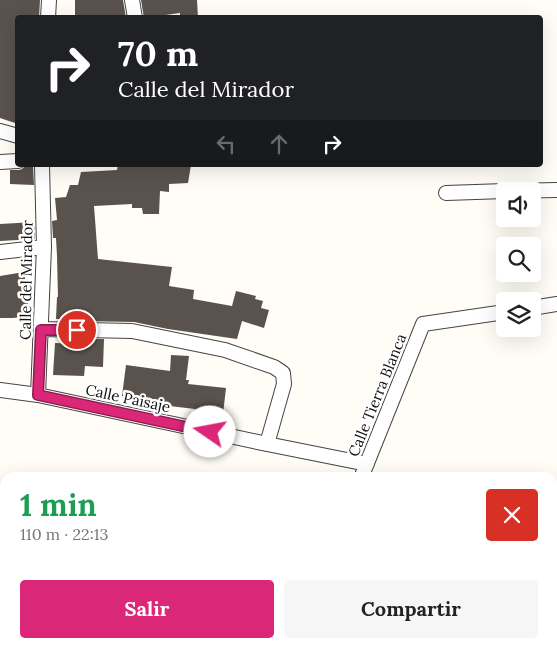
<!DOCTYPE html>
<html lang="es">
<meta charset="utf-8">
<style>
body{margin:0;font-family:Lora,serif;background:#f6f6f6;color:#222;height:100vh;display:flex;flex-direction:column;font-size:19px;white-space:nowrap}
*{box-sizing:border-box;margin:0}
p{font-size:16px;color:#767676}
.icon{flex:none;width:28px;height:28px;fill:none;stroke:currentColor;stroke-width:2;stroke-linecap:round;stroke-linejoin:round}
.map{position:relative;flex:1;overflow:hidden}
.drawer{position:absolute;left:0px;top:472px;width:558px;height:176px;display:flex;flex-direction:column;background:#fff;border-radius:15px 15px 0 0;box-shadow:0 5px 20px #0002}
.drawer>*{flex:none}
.top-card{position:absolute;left:15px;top:15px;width:528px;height:152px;border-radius:5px;box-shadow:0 5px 20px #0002;background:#202124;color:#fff;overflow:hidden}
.controls{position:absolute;left:496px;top:182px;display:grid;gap:10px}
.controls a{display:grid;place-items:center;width:45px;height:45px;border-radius:5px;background:#fff;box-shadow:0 5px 20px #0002;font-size:25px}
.pin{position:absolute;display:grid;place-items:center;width:42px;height:42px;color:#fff;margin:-21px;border:2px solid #fff;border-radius:50%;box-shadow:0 1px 5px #0007}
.me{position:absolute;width:55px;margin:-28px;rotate:282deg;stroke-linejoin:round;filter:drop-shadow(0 0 4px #0008)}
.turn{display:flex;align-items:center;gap:18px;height:105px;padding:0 20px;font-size:22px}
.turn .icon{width:65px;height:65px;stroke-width:2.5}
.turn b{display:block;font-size:35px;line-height:42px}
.lanes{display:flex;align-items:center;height:48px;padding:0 20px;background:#0003;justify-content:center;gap:25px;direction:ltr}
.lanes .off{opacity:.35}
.round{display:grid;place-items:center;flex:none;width:52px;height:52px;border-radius:5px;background:#f6f6f6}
.overview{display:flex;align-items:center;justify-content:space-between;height:85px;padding:0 20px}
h1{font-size:30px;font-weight:700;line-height:38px;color:#1e9e55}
.button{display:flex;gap:10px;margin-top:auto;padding:10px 20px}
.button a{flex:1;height:58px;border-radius:5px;background:#db2777;color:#fff;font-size:20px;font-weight:700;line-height:58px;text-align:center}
.button a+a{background:#f6f6f6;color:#222}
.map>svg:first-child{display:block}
.building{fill:#5a524d}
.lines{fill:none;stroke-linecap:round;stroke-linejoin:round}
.lane-casing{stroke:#444;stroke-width:9}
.street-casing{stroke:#444;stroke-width:16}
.lane{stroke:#fff;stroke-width:7}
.street{stroke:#fff;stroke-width:14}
.route-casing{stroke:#8e194d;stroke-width:12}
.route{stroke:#db2777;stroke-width:9}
.labels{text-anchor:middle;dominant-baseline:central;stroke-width:5;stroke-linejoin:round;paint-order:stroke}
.street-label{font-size:15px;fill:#111;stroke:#fff}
</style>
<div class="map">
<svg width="557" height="648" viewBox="0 0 557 648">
<rect width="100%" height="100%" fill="#fffdf5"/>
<path class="building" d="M 0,0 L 40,0 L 39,18 L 18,18 L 18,124 L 0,118 Z
M 75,0 L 123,0 L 126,18 L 75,18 Z
M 141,0 L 197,0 L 198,18 L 180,18 L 180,13 L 144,18 Z
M 26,165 L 33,166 L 34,185 L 10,184 L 10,170 L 19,170 L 22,169 Z
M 118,165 L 191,165 L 188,183 L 169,184 L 169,192 L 160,191 L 159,214 L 143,214 L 142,208 L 132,208 L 132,204 L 94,206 L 98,259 L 172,267 L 169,286 L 194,290 L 193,299 L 232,306 L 236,291 L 256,296 L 255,299 L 263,301 L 261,308 L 269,310 L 264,328 L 242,321 L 237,339 L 168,329 L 134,322 L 78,321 L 78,319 L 56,319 L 57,297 L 58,297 L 57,256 L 56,238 L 53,238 L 52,221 L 57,220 L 55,198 L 66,197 L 70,185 L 78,185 L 81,172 L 117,170 Z
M 35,222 L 35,239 L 0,241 L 0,224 Z
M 24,272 L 30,316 L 13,318 L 0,318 L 0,276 Z
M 77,339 L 104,339 L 103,367 L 85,366 L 84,376 L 53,375 L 55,343 L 77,344 Z
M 171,355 L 189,356 L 186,380 L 189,380 L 188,384 L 226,388 L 223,414 L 194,412 L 195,409 L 144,403 L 144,399 L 122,396 L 126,365 L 170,371 Z"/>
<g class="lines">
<g class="lane-casing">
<path id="lane" d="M 442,644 L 442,648"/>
</g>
<g class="street-casing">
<path id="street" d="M 132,0 L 135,18
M 48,18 L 49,0
M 0,131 L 18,136
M 0,162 L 18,161
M 507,191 L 557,190
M 446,193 L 505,191
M 0,252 L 44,247
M 532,308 L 557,304
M 41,329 L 132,331 L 225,350 L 274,367 L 283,373 L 284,384 L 267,444
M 0,390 L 38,395 L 267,444 L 367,464
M 38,395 L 44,247 L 42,165
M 361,478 L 423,324 L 505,312
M 0,593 L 5,594
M 552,642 L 557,642
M 51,648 L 52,644
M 294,648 L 295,644"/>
</g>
<use href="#lane" class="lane"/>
<use href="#street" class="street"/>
</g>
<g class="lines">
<g class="route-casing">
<path id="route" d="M 77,330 L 41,330 L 38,395 L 210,432"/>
</g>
<use href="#route" class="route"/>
</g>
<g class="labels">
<g class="street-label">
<text transform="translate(26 280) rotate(-89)">Calle del Mirador</text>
<text transform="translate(377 395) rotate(-68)">Calle Tierra Blanca</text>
<text transform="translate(128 398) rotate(12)">Calle Paisaje</text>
</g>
</g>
</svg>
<div class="controls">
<a><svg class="icon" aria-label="sound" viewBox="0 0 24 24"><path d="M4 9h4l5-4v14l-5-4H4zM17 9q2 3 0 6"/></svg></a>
<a><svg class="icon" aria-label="search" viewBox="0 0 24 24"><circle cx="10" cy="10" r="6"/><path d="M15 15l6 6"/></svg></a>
<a><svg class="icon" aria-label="layers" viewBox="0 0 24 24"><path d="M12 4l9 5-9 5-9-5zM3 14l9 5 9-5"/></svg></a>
</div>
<div class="pin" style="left:77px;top:330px;background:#d93025"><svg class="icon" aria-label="arrive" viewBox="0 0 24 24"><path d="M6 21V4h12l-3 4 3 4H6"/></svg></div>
<svg class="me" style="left:210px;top:432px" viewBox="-20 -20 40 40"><circle r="19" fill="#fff"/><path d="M0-13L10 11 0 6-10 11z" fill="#db2777"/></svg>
<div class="top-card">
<div class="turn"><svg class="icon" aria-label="right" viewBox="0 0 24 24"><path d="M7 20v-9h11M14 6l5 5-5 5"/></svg><div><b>70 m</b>Calle del Mirador</div></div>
<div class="lanes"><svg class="icon off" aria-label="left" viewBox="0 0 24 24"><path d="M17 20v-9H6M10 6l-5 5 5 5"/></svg><svg class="icon off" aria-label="ahead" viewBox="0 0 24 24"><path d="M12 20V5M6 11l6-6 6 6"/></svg><svg class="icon" aria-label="right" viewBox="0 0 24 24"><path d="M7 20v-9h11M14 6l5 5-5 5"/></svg></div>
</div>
<section class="drawer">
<div class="overview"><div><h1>1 min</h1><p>110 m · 22:13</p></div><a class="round" style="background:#d93025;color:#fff"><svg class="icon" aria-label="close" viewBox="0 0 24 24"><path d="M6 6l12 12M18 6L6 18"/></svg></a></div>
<div class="button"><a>Salir</a><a>Compartir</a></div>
</section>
</div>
